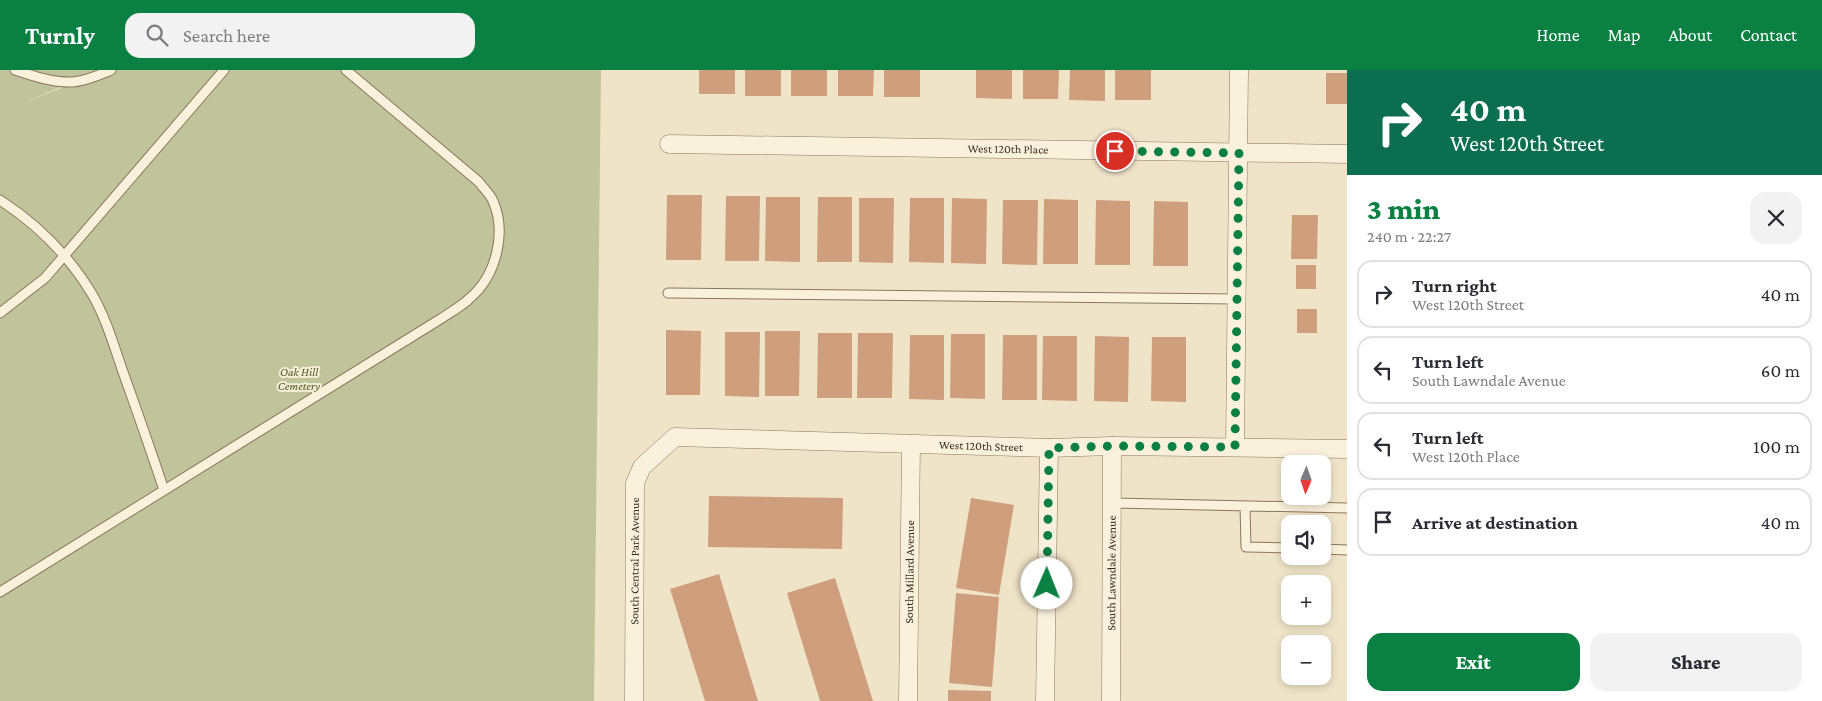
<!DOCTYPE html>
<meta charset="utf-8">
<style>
body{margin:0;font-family:"Crimson Pro",serif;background:#f2f2f3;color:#2b2b33;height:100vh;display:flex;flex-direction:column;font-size:19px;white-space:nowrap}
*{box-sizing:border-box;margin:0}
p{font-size:16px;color:#7c7c81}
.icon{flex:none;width:28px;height:28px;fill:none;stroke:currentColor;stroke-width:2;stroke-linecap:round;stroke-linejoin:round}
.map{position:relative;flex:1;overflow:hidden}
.drawer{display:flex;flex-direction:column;background:#fff;width:475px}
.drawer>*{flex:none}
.hud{background:#0b6e4f;color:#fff;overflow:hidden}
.needle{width:32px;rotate:182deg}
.controls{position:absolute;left:1281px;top:385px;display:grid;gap:10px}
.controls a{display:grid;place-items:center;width:50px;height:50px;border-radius:10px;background:#fff;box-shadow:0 2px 8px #0003;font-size:25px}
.pin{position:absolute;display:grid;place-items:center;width:42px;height:42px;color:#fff;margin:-21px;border:2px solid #fff;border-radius:50%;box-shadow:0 1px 5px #0007}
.me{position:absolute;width:55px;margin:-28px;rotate:1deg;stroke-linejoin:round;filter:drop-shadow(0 0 4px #0008)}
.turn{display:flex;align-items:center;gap:18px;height:105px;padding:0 20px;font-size:22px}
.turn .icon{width:65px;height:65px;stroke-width:2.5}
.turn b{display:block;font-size:35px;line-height:42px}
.round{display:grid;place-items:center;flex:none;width:52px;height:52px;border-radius:15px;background:#f2f2f3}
.headline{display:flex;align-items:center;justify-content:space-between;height:85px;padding:0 20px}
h1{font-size:30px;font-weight:800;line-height:38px;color:#0b8043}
.cta{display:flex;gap:10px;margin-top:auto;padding:10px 20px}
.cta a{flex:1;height:58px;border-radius:15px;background:#0b8043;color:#fff;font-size:20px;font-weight:800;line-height:58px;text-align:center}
.cta a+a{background:#f2f2f3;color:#2b2b33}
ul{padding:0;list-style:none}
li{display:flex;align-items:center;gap:15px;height:68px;margin:0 10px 8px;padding:0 10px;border:2px solid #e1e1e2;border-radius:15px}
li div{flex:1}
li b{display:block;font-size:19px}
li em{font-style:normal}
header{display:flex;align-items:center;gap:30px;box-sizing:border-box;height:70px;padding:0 25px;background:#0b8043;color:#fff}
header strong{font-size:24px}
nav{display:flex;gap:28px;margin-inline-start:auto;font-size:18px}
.search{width:350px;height:45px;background:#f2f2f3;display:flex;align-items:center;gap:12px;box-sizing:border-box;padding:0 18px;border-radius:15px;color:#7c7c81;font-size:19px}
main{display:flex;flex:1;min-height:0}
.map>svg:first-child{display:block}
.cemetery{fill:#bfc49a}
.building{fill:#cf9f7d}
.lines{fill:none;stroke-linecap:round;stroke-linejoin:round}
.service-casing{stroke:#8d765c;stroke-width:11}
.minor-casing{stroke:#8d765c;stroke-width:19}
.service{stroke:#faf1dc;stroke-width:9}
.minor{stroke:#faf1dc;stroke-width:18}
.route{stroke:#0b8043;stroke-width:9;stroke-dasharray:0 16.2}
.labels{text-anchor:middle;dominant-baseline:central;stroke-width:4;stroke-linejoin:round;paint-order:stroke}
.street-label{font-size:12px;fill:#3d2e20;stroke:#f7eed8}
.park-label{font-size:12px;font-style:italic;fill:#4d5a26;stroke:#f7eed8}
</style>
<header>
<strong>Turnly</strong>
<div class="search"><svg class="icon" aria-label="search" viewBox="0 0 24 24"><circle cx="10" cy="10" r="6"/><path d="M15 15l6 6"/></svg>Search here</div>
<nav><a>Home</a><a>Map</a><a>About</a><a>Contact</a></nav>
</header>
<main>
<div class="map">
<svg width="1347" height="631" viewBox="0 0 1347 631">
<rect width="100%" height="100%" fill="#f0e4c8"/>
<path class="cemetery" d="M 0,0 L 100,0 L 21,34 L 106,0 L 601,0 L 594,631 L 0,631 Z"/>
<path class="building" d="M 699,0 L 735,0 L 735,24 L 699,24 Z
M 745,0 L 781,0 L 781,26 L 745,26 Z
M 791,0 L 827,0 L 827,26 L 791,26 Z
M 838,0 L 874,0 L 873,26 L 838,26 Z
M 884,0 L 920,0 L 920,27 L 884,27 Z
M 976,0 L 1012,0 L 1012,29 L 976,28 Z
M 1023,0 L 1059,0 L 1058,29 L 1023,29 Z
M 1070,0 L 1105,0 L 1105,31 L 1069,30 Z
M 1115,0 L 1151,0 L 1151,30 L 1115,30 Z
M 1326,3 L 1347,3 L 1347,34 L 1326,34 Z
M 667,125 L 702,125 L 701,190 L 666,190 Z
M 726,126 L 760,126 L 759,191 L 725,191 Z
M 766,127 L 800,127 L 800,192 L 765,191 Z
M 818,127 L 852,127 L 852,192 L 817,192 Z
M 859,128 L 894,128 L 893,193 L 859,192 Z
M 910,128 L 944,128 L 944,193 L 909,192 Z
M 952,128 L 987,129 L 986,194 L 951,193 Z
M 1044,129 L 1078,130 L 1078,194 L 1043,194 Z
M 1003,130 L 1038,130 L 1037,195 L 1002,194 Z
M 1096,130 L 1130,131 L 1130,195 L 1095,195 Z
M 1154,131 L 1188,132 L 1188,196 L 1153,196 Z
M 1292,145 L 1318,145 L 1317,189 L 1291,189 Z
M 1296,195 L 1316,195 L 1316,219 L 1296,219 Z
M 1297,239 L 1317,239 L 1317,263 L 1297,263 Z
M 666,260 L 701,261 L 700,325 L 666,325 Z
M 765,261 L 800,261 L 799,326 L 765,326 Z
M 725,262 L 760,262 L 759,327 L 725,326 Z
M 818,263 L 852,263 L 852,328 L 817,328 Z
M 858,263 L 893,263 L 892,328 L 857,328 Z
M 951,264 L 985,264 L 985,329 L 950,328 Z
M 910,265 L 944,265 L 944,330 L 909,329 Z
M 1003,265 L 1037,265 L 1037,330 L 1002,330 Z
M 1043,266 L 1077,266 L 1077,331 L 1042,330 Z
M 1095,266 L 1129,267 L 1128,332 L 1094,331 Z
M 1152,267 L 1186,267 L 1186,332 L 1151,331 Z
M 709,426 L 843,428 L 842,479 L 708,477 Z
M 971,428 L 1014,435 L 999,525 L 956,518 Z
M 719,504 L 758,631 L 705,631 L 670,519 Z
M 835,508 L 873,631 L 820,631 L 787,523 Z
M 956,523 L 999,527 L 992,617 L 949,613 Z
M 948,620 L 991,621 L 991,631 L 948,631 Z"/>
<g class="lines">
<g class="service-casing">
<path id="service" d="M 15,0 C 33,6 54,13 73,12 C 86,11 99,5 111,0
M 0,130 C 37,154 69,186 92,224 C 106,248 114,276 123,302 C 137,341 151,381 164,420
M 668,223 L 1238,229
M 0,243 L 45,208 L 224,0
M 1113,433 L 1347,438
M 1245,436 L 1246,477 L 1290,478
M 1322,479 L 1347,480
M 0,522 L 442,248 C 451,242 462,236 470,228 C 496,206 507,163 493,131 C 490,124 483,118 479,112 L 346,0"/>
</g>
<g class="minor-casing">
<g id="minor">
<path id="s1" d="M 669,74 L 1347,84"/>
<path d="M 1235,377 L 1239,0"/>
<path id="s2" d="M 634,631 L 635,413 L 642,397 L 675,367 L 1049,378 L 1112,376 L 1347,379"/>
<path id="s3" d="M 908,631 L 911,374"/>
<path d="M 1045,631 L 1049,378"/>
<path id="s4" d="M 1111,631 L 1112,376"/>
</g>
</g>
<use href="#service" class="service"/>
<use href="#minor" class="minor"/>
</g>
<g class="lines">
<path class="route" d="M 1047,514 L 1049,378 L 1112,376 L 1235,377 L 1239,83 L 1115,81"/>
</g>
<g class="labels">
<g class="street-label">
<text stroke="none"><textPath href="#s1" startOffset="339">West 120th Place</textPath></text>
<text stroke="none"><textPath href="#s2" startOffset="586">West 120th Street</textPath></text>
<text stroke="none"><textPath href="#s2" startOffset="140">South Central Park Avenue</textPath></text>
<text stroke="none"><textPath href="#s3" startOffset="129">South Millard Avenue</textPath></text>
<text stroke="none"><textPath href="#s4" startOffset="128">South Lawndale Avenue</textPath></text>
</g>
<g class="park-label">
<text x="299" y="302">Oak Hill<tspan x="299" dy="14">Cemetery</tspan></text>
</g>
</g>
</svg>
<div class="controls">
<a><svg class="needle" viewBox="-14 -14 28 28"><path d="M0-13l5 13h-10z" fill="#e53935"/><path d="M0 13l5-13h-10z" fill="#7c7c81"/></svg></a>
<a><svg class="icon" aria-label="sound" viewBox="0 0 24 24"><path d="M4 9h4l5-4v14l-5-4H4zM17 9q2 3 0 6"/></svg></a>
<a>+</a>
<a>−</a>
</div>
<div class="pin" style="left:1115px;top:81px;background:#d93025"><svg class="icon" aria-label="arrive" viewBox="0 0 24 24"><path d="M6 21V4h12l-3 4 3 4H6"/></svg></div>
<svg class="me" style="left:1047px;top:514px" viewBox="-20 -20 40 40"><circle r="19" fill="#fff"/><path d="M0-13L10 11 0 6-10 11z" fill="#0b8043"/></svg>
</div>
<section class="drawer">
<div class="hud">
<div class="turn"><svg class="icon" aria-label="right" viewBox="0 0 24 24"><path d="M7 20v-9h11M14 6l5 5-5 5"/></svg><div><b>40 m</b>West 120th Street</div></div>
</div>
<div class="headline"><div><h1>3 min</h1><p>240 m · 22:27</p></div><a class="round"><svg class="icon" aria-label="close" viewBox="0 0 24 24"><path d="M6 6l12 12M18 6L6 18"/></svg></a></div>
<ul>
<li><svg class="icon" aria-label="right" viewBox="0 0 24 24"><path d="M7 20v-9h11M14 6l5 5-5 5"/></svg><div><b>Turn right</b><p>West 120th Street</p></div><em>40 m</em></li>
<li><svg class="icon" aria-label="left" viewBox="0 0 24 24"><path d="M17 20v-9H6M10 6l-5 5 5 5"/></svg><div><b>Turn left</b><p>South Lawndale Avenue</p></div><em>60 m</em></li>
<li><svg class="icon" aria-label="left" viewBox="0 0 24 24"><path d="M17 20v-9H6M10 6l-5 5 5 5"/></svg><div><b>Turn left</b><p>West 120th Place</p></div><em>100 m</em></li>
<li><svg class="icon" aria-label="arrive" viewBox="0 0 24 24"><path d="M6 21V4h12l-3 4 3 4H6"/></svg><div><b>Arrive at destination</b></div><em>40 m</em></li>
</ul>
<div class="cta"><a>Exit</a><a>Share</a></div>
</section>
</main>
